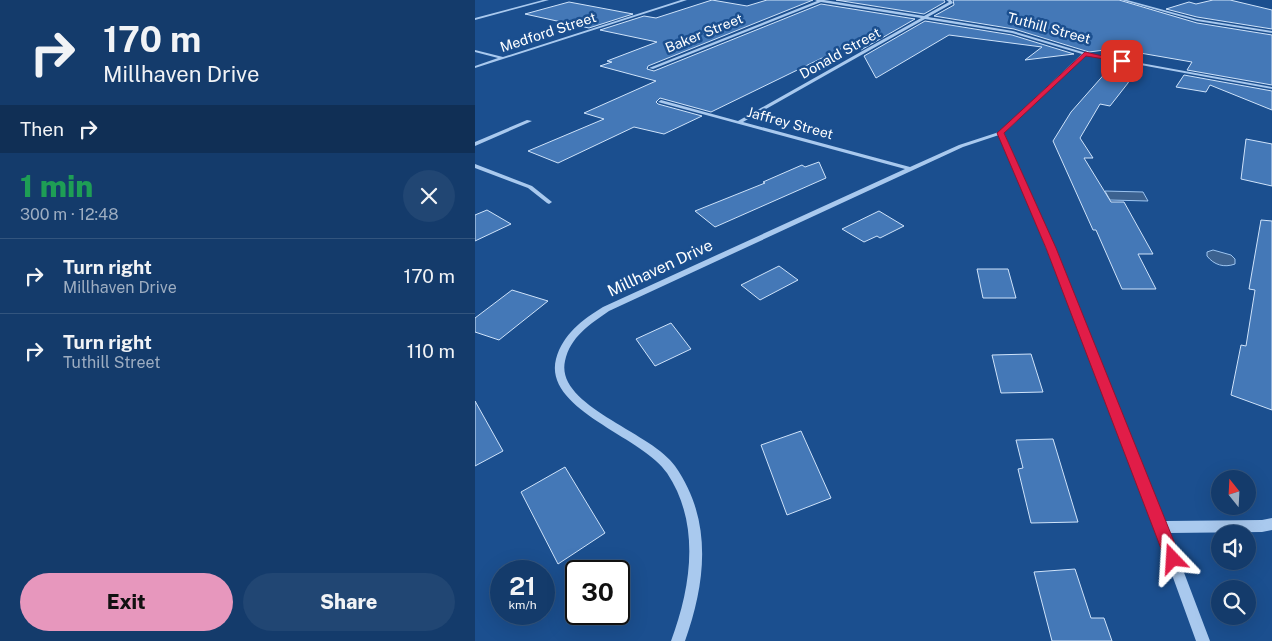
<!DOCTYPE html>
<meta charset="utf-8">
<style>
body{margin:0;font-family:"Public Sans",sans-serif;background:#214673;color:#f1f3f6;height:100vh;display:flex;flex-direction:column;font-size:19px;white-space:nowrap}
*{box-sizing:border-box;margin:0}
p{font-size:16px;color:#9dadc1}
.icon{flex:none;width:28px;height:28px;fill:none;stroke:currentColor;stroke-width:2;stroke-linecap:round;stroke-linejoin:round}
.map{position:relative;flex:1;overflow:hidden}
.sheet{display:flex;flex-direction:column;background:#143b6b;width:475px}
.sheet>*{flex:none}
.top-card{background:#143b6b;color:#f1f3f6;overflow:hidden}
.needle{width:32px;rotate:342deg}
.fabs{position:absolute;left:736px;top:470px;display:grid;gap:10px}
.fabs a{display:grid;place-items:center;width:45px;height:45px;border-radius:50%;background:#143b6b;box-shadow:0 5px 20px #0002,0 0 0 1px #33557e;font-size:25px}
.speed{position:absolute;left:15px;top:560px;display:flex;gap:10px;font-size:25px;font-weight:700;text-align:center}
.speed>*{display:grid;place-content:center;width:65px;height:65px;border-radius:50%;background:#143b6b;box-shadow:0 5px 20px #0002,0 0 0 1px #33557e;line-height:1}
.speed small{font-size:12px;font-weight:400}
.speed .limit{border:2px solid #111;border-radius:8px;background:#fff;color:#111}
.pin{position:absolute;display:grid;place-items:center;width:42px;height:42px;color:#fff;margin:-21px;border-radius:10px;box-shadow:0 2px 8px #0006}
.me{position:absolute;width:55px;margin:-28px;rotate:340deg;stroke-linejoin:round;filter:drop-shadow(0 0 4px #0008)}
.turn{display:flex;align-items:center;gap:18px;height:105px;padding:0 20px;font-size:22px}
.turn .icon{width:65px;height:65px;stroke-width:2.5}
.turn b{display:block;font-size:35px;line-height:42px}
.then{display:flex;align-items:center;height:48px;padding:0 20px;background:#0003;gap:10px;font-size:19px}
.round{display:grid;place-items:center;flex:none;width:52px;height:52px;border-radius:26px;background:#214673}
.head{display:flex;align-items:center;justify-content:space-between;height:85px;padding:0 20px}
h1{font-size:30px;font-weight:800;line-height:38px;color:#1e9e55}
.button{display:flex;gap:10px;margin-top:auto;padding:10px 20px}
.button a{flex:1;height:58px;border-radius:30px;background:#e797bd;color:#111;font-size:20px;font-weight:800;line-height:58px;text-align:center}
.button a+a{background:#214673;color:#f1f3f6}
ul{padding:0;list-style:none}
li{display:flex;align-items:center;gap:15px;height:75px;padding:0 20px;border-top:1px solid #33557e}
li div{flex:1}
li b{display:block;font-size:19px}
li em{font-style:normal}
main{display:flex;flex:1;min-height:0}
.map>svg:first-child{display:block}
.water{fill:#3c6290;stroke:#9cc4f0}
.building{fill:#4478b7;stroke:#cfe3fa}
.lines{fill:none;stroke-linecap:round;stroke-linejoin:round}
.minor{fill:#a9c9ee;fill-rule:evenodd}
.route{fill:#e11d48;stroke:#92132f}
.labels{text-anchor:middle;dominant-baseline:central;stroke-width:5;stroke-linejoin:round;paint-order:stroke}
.far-street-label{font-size:14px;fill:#fff;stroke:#1b4f8f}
.street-label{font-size:16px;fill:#fff;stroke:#1b4f8f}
</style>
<main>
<section class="sheet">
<div class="top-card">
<div class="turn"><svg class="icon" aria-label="right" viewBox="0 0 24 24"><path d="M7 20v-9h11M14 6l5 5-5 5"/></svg><div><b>170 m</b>Millhaven Drive</div></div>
<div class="then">Then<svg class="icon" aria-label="right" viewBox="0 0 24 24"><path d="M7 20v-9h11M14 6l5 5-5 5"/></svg></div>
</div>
<div class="head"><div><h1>1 min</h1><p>300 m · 12:48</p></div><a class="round"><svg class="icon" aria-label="close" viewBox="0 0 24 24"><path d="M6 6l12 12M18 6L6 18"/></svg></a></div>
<ul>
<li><svg class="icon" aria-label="right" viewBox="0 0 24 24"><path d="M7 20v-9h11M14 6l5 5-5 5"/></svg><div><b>Turn right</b><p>Millhaven Drive</p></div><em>170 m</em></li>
<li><svg class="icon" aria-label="right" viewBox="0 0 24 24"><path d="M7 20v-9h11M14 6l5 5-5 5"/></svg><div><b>Turn right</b><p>Tuthill Street</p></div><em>110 m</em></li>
</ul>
<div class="button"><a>Exit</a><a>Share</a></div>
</section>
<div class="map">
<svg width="797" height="641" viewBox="0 0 797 641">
<rect width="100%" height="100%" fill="#1b4f8f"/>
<path class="water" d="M 630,191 L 668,192 L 673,201 L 635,200 Z
M 738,250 L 756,255 L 760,259 L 760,264 C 749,268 739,265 732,256 L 732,252 Z"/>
<path class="building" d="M 237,0 L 272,6 L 292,0 L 338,0 L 173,66 L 172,69 L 179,71 L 346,4 L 440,19 L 386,50 L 382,41 L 236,112 L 185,98 L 181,102 L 183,104 L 227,116 L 189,134 L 159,127 L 83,163 L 53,151 L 129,119 L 109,113 L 181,81 L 125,66 L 137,62 L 132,61 L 182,42 L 125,30 L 169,16 L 181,18 Z
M 361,0 L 469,0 L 470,2 L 449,14 Z
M 478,0 L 644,0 L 722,23 L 797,35 L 797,85 L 712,70 L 717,62 L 665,53 L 662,60 L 644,57 L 653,47 L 614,52 L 539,29 L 459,16 L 479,5 Z
M 738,0 L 755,0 L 797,10 L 797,29 L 722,17 L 691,9 L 714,2 L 721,4 Z
M 94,2 L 158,14 L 114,28 L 50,14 Z
M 450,21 L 537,35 L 599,54 L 550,60 L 567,47 L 474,35 L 401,78 L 389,56 Z
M 640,62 L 660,66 L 653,83 L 635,106 L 625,104 L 605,138 L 618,158 L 609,158 L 636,202 L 649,202 L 678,254 L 663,254 L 681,289 L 647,289 L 621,230 L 618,230 L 578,141 L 596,112 Z
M 709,75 L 797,91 L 797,110 L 735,85 L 731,92 L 701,87 Z
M 771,139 L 797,144 L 797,186 L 766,179 Z
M 344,162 L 351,178 L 240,227 L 220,211 L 290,183 L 288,182 L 327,165 L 330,167 Z
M 12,210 L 36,224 L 0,241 L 0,215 Z
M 404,211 L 429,226 L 405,238 L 402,236 L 389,242 L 367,229 Z
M 786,220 L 797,221 L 797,410 L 756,395 L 766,345 L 771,346 L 780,290 L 774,289 Z
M 304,266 L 323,280 L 285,300 L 266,285 Z
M 502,269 L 533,269 L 541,298 L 508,298 Z
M 37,290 L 73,301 L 24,340 L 0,332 L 0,318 Z
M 196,323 L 216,349 L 180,366 L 161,339 Z
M 556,354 L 568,392 L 526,393 L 517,355 Z
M 0,401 L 28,451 L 0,466 Z
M 326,431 L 356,498 L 312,515 L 286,445 Z
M 578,439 L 603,522 L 556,523 L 543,469 L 548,468 L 541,440 Z
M 90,467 L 130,533 L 83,564 L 46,492 Z
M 600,569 L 616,618 L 629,618 L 637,641 L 577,641 L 559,572 Z"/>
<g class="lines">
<path class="minor" d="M 68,0 L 74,0 L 0,20 L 0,18 Z
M 206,0 L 212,0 L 0,68 L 0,66 L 23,58 L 0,52 L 0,50 L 28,57 Z
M 340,0 L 349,0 L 449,16 L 474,2 L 471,0 L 476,0 L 478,3 L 453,17 L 538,31 L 611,53 L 797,87 L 797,89 L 611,55 L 529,133 L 580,248 L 690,521 L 787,520 L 797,518 L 797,530 L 787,532 L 694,533 L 735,641 L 721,641 C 660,471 595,302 524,135 L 488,147 L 134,311 C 115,324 95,337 90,361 C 80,406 177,432 200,466 C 238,520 231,582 210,641 L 196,641 C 216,587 226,524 192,473 C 169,437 68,410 81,359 C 88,334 107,320 128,307 L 430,169 L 183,102 L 186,100 L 263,121 L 446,18 L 346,2 L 178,69 L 174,68 L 342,1 ZM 450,19 L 537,33 L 607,54 L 524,132 L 484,145 L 435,167 L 268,122 Z
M 646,0 L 652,0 L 722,19 L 797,31 L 797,33 L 722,21 Z
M 52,120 L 57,121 L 0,146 L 0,142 Z
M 0,164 L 57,186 L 77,202 L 74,204 L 72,203 L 53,188 L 0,168 Z"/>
</g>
<path class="route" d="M 610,52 L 650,61 L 647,62 L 611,56 L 529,133 L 581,248 L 706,559 L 704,565 L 698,567 L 692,565 L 690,559 L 571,248 L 522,133 Z"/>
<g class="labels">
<g class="far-street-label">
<text transform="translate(574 28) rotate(15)">Tuthill Street</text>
<text transform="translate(73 32) rotate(-18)">Medford Street</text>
<text transform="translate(229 33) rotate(-22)">Baker Street</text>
<text transform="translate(365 53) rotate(-29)">Donald Street</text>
<text transform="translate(315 123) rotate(15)">Jaffrey Street</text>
</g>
<g class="street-label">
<text transform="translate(185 268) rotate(-25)">Millhaven Drive</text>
</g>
</g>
</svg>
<div class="fabs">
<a><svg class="needle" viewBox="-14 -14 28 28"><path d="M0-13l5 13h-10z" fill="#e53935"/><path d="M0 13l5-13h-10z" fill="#9dadc1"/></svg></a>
<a><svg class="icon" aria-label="sound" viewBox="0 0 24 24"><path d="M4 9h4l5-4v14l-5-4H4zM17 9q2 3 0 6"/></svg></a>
<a><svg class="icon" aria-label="search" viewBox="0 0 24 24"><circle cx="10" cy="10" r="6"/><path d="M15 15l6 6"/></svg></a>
</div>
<div class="speed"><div>21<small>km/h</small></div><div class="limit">30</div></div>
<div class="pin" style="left:647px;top:61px;background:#d93025"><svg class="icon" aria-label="arrive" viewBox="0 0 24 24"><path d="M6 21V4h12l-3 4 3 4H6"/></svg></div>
<svg class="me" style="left:698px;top:559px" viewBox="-20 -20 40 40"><path d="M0-17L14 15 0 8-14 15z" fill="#e11d48" stroke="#fff" stroke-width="4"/></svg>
</div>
</main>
